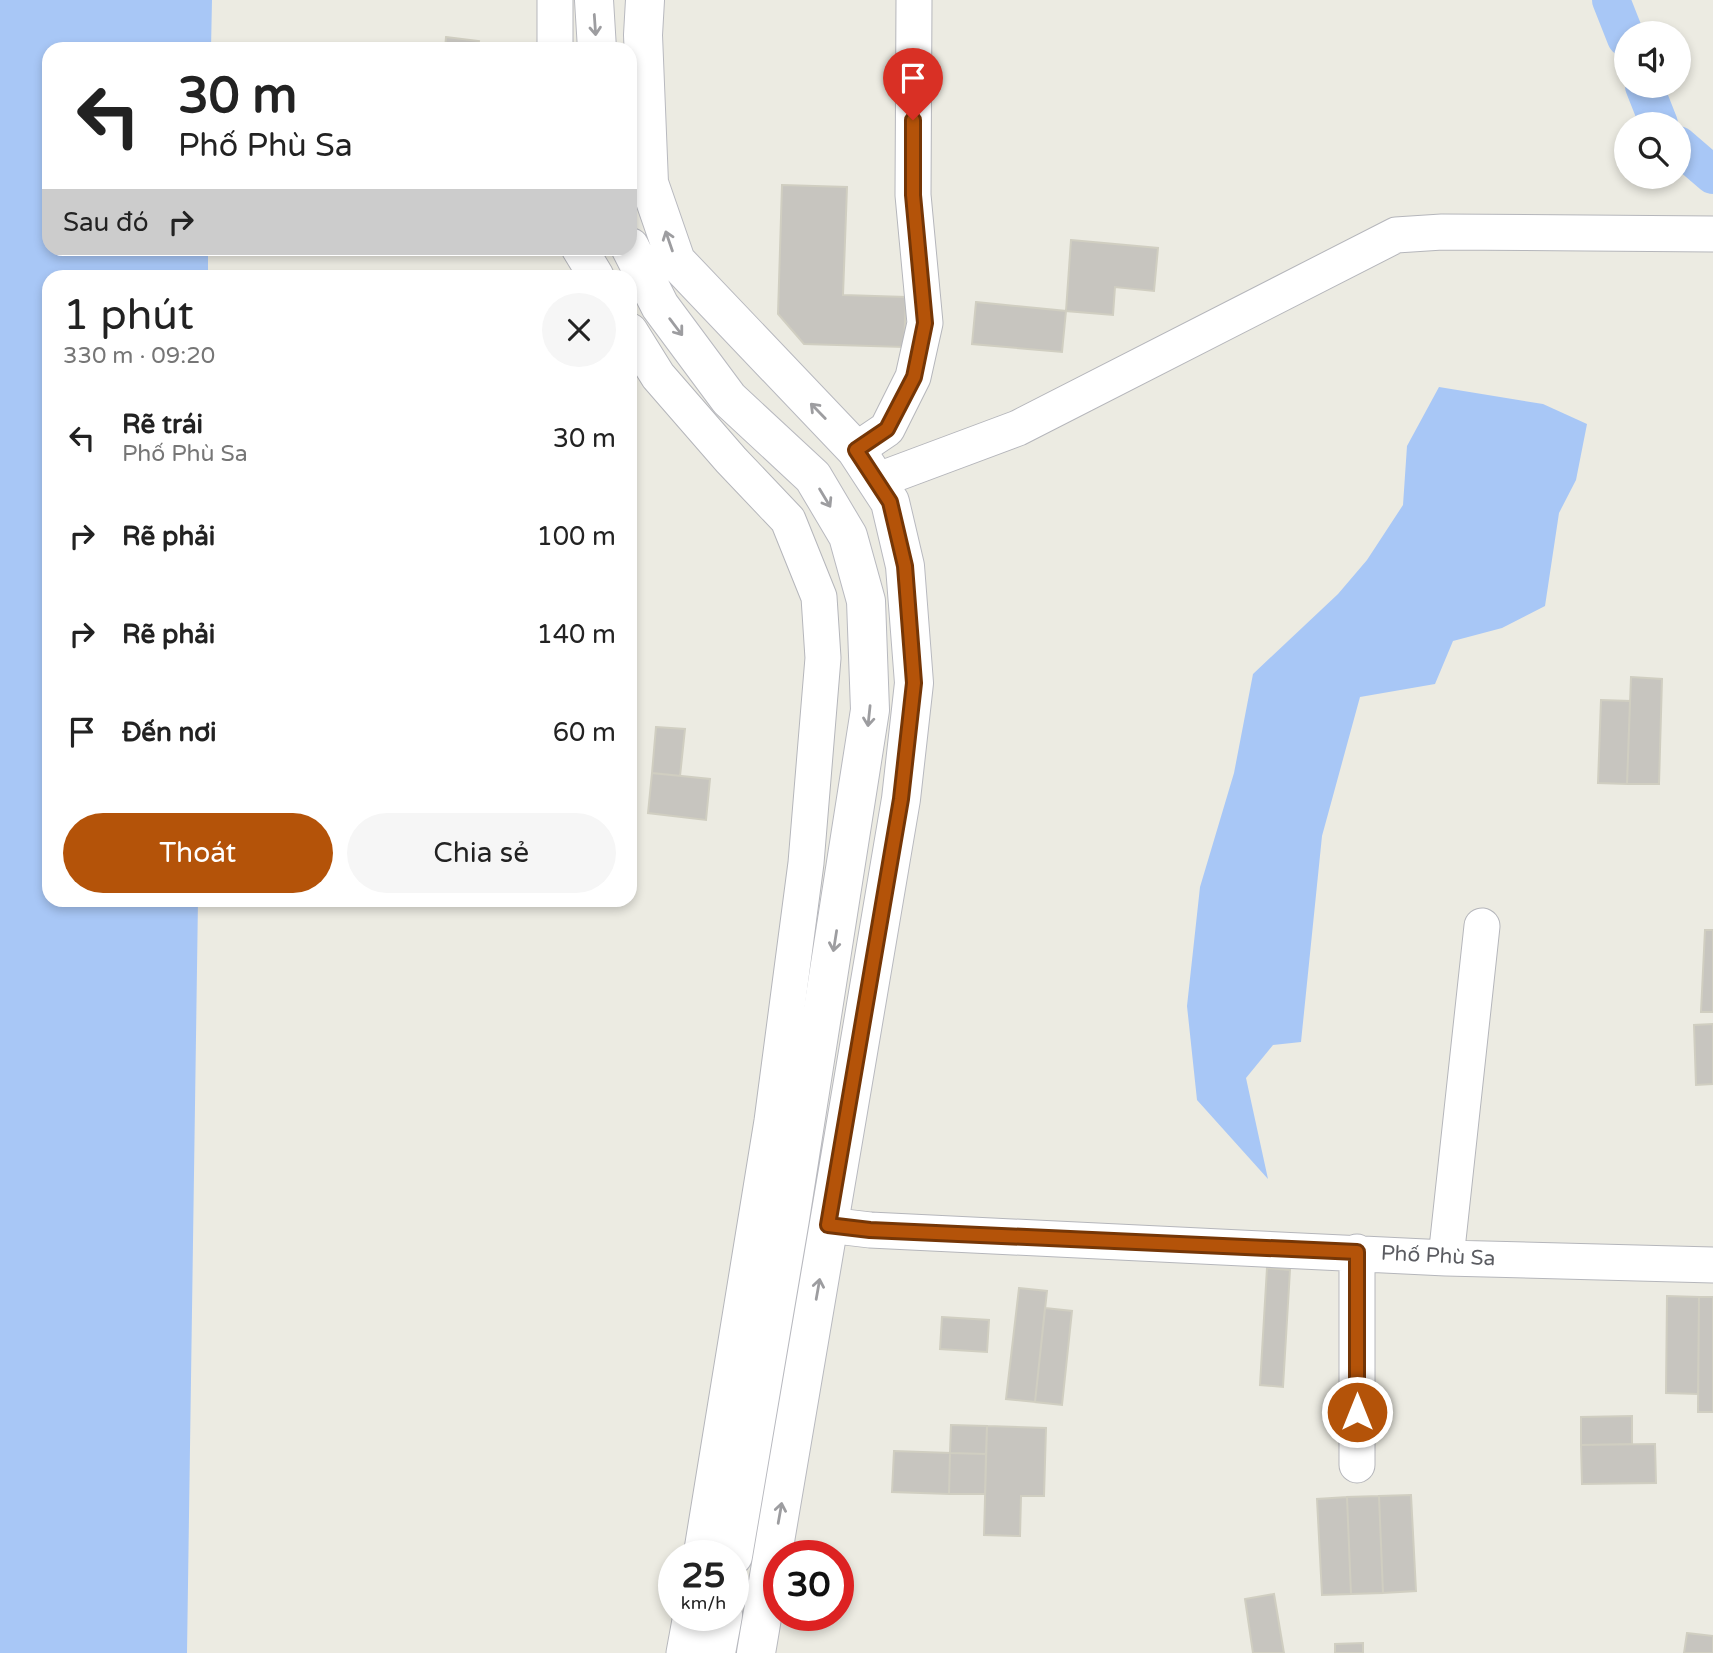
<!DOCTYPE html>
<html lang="vi">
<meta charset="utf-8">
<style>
body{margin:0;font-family:"Varela Round",sans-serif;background:#f6f6f6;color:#222;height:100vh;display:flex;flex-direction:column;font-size:26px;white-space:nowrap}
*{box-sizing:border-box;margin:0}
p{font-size:23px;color:#767676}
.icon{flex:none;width:38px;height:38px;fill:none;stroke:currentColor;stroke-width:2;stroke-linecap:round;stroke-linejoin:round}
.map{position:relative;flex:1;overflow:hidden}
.drawer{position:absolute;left:42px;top:270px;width:595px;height:637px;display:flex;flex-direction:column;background:#fff;border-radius:21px;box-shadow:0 4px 10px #0003}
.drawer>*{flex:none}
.hud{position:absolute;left:42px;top:42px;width:595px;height:214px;border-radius:21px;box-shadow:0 4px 10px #0003;background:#fff;color:#222;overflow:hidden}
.fabs{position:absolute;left:1614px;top:21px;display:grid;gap:14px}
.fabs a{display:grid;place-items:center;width:77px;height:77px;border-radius:50%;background:#fff;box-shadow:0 4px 10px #0003;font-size:35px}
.speed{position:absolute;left:658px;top:1540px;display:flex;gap:14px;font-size:35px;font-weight:700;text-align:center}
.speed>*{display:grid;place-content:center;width:91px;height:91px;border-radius:50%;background:#fff;box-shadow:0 4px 10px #0003;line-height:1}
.speed small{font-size:18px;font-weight:400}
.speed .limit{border:10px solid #d22;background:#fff;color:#111}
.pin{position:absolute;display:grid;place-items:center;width:60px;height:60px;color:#fff;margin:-72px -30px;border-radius:50% 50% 50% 0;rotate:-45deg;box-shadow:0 0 7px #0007}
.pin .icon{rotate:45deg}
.me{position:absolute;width:77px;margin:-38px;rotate:0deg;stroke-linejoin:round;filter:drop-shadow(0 0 5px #0008)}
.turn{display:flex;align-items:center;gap:24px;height:147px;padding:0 21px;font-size:32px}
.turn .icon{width:91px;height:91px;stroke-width:2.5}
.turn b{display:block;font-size:49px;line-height:60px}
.then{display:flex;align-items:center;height:66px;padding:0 21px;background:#0003;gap:14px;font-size:26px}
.round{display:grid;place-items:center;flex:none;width:74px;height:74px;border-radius:37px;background:#f6f6f6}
.head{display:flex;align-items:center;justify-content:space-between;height:119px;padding:0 21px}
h1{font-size:42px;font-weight:600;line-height:52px}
.button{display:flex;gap:14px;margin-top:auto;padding:14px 21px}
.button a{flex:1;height:80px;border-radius:42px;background:#b45309;color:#fff;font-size:28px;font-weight:600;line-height:80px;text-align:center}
.button a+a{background:#f6f6f6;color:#222}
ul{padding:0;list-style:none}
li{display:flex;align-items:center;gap:21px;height:98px;padding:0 21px}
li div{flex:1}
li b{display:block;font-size:26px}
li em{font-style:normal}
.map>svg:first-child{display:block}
.water{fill:#a8c7f6}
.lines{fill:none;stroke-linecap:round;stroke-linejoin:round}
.canal{stroke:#a8c7f6;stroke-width:38}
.building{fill:#c7c5bf;stroke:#d0cec1;stroke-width:2}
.minor-casing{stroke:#b5b6bb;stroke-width:37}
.secondary-casing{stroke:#b8b9bf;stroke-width:40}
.minor{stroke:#fff;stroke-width:35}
.secondary{stroke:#fff;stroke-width:38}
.oneway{stroke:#9d9da0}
.route-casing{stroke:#753606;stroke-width:18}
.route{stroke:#b45309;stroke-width:12}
.labels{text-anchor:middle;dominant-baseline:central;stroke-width:7;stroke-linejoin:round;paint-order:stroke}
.street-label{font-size:21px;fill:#5b5c61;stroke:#fff}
</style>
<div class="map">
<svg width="1713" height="1653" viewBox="0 0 1713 1653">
<rect width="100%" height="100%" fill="#ecebe2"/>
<path class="water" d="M 0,0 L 212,0 L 211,49 L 49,49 L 49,248 L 208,249 L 208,276 L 49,276 L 49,900 L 198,900 L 187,1653 L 0,1653 Z
M 1439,387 L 1543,404 L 1587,424 L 1576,480 L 1559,513 L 1545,606 L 1502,628 L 1453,641 L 1435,684 L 1360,697 L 1322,836 L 1301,1042 L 1273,1045 L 1246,1078 L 1268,1179 L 1197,1100 L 1187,1006 L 1200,887 L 1234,773 L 1253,674 L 1338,594 L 1367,560 L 1403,505 L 1407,446 Z"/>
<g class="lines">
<path class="canal" d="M 1611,0 L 1626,38
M 1644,86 L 1659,124
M 1678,145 L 1713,175"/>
</g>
<path class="building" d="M 446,37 L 479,41 L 478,49 L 445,49 Z
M 782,185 L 847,187 L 843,295 L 906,297 L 904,347 L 804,344 L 778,314 Z
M 1071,240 L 1158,248 L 1154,291 L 1115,287 L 1113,315 L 1066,311 Z
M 976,302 L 1066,311 L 1062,352 L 972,344 Z
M 1631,677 L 1662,679 L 1659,784 L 1627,784 Z
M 1601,700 L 1630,701 L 1627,784 L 1598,783 Z
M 656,727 L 685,729 L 680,776 L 652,773 Z
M 652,773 L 710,779 L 706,820 L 648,813 Z
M 1705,930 L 1713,930 L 1713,1012 L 1701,1012 Z
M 1713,1024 L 1713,1084 L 1696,1085 L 1694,1025 Z
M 1267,1268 L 1290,1270 L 1283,1387 L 1260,1385 Z
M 1019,1288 L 1047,1291 L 1035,1402 L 1006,1399 Z
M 1667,1296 L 1699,1297 L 1698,1394 L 1666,1393 Z
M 1699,1297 L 1713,1297 L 1713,1412 L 1698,1412 Z
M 1045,1308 L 1072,1311 L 1062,1405 L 1035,1402 Z
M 942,1317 L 989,1320 L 987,1352 L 940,1349 Z
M 1632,1416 L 1632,1444 L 1581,1445 L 1581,1417 Z
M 951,1425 L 987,1426 L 986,1454 L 950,1453 Z
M 987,1426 L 1046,1428 L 1044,1496 L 1021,1496 L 1020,1536 L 984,1535 Z
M 1655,1444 L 1656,1483 L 1582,1484 L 1581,1445 Z
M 894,1451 L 950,1453 L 949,1494 L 892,1492 Z
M 950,1453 L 986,1454 L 985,1494 L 949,1494 Z
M 1411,1495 L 1416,1591 L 1383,1593 L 1379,1496 Z
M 1379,1496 L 1383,1593 L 1351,1594 L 1347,1497 Z
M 1347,1497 L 1351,1594 L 1322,1595 L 1317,1499 Z
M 1274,1594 L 1284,1653 L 1253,1653 L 1245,1599 Z
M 1687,1633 L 1713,1636 L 1713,1653 L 1684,1653 Z
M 1363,1643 L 1363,1653 L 1335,1653 L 1335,1644 Z"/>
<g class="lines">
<g class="minor-casing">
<path id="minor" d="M 555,0 L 555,49
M 579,248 L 596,276
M 630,331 L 658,376 L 731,460 L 788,520 L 819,597 L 823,658 L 806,863 L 772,1121 L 701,1556
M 856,450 L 887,429 L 913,377 L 925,323 L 913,195 L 914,0
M 876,481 L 1018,428 L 1396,235 L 1442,232 L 1713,234
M 828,1225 L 870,1230 L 1446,1258 L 1713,1265
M 1357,1252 L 1357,1465
M 1446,1258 L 1482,926
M 684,1653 L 691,1615"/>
</g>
<g class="secondary-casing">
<path id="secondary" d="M 594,0 L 597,49
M 645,0 L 643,35 L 649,183 L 676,261 L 856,450 L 890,502 L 905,566 L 914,683 L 901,799 L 756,1653
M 630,247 L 660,306 L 729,399 L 813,477 L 848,536 L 866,601 L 870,710 L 790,1219 L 733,1556
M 716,1653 L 723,1615"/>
</g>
<use href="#minor" class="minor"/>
<use href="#secondary" class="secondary"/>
</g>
<defs><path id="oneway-shaft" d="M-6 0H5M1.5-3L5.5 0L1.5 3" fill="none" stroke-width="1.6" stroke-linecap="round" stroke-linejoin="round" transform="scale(1.75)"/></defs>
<g class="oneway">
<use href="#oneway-shaft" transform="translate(595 25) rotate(86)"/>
<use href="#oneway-shaft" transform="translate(669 241) rotate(-109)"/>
<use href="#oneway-shaft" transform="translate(676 327) rotate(53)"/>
<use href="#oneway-shaft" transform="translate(818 411) rotate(-134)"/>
<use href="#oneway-shaft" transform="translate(825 498) rotate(59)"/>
<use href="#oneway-shaft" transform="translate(869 716) rotate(96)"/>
<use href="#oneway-shaft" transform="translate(835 941) rotate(99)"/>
<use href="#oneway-shaft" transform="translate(818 1289) rotate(-80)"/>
<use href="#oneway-shaft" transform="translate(780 1513) rotate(-80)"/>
</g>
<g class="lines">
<g class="route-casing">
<path id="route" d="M 913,120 L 913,195 L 925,323 L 914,377 L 887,429 L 856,450 L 890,502 L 905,566 L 914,683 L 901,799 L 828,1225 L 870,1230 L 1357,1252 L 1357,1412"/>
</g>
<use href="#route" class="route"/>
</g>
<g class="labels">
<g class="street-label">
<text transform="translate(1438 1256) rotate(3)">Phố Phù Sa</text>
</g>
</g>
</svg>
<div class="fabs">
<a><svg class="icon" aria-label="sound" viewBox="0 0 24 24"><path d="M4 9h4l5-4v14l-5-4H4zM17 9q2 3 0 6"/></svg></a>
<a><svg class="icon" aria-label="search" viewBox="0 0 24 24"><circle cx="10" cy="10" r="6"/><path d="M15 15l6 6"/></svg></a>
</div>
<div class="speed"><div>25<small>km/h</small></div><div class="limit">30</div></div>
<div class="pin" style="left:913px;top:120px;background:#d93025"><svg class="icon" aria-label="arrive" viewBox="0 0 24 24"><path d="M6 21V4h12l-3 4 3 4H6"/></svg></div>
<svg class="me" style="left:1357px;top:1412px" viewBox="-20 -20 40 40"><circle r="17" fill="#b45309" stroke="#fff" stroke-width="3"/><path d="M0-11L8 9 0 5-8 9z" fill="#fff"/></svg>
<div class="hud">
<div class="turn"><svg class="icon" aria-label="left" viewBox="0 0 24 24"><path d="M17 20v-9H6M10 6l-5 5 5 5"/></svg><div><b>30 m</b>Phố Phù Sa</div></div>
<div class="then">Sau đó<svg class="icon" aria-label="right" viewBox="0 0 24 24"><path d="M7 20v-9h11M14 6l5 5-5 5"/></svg></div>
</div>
<section class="drawer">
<div class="head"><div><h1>1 phút</h1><p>330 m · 09:20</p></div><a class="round"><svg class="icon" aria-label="close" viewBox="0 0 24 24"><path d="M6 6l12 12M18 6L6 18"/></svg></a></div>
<ul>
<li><svg class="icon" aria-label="left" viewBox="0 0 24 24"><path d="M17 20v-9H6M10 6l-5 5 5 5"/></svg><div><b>Rẽ trái</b><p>Phố Phù Sa</p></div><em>30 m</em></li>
<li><svg class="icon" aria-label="right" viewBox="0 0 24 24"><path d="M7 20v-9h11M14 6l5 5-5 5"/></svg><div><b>Rẽ phải</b></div><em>100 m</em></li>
<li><svg class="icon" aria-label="right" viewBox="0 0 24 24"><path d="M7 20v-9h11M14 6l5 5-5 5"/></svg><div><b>Rẽ phải</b></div><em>140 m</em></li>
<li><svg class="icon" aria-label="arrive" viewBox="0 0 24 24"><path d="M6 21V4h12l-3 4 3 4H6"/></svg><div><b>Đến nơi</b></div><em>60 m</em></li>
</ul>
<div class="button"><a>Thoát</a><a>Chia sẻ</a></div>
</section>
</div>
